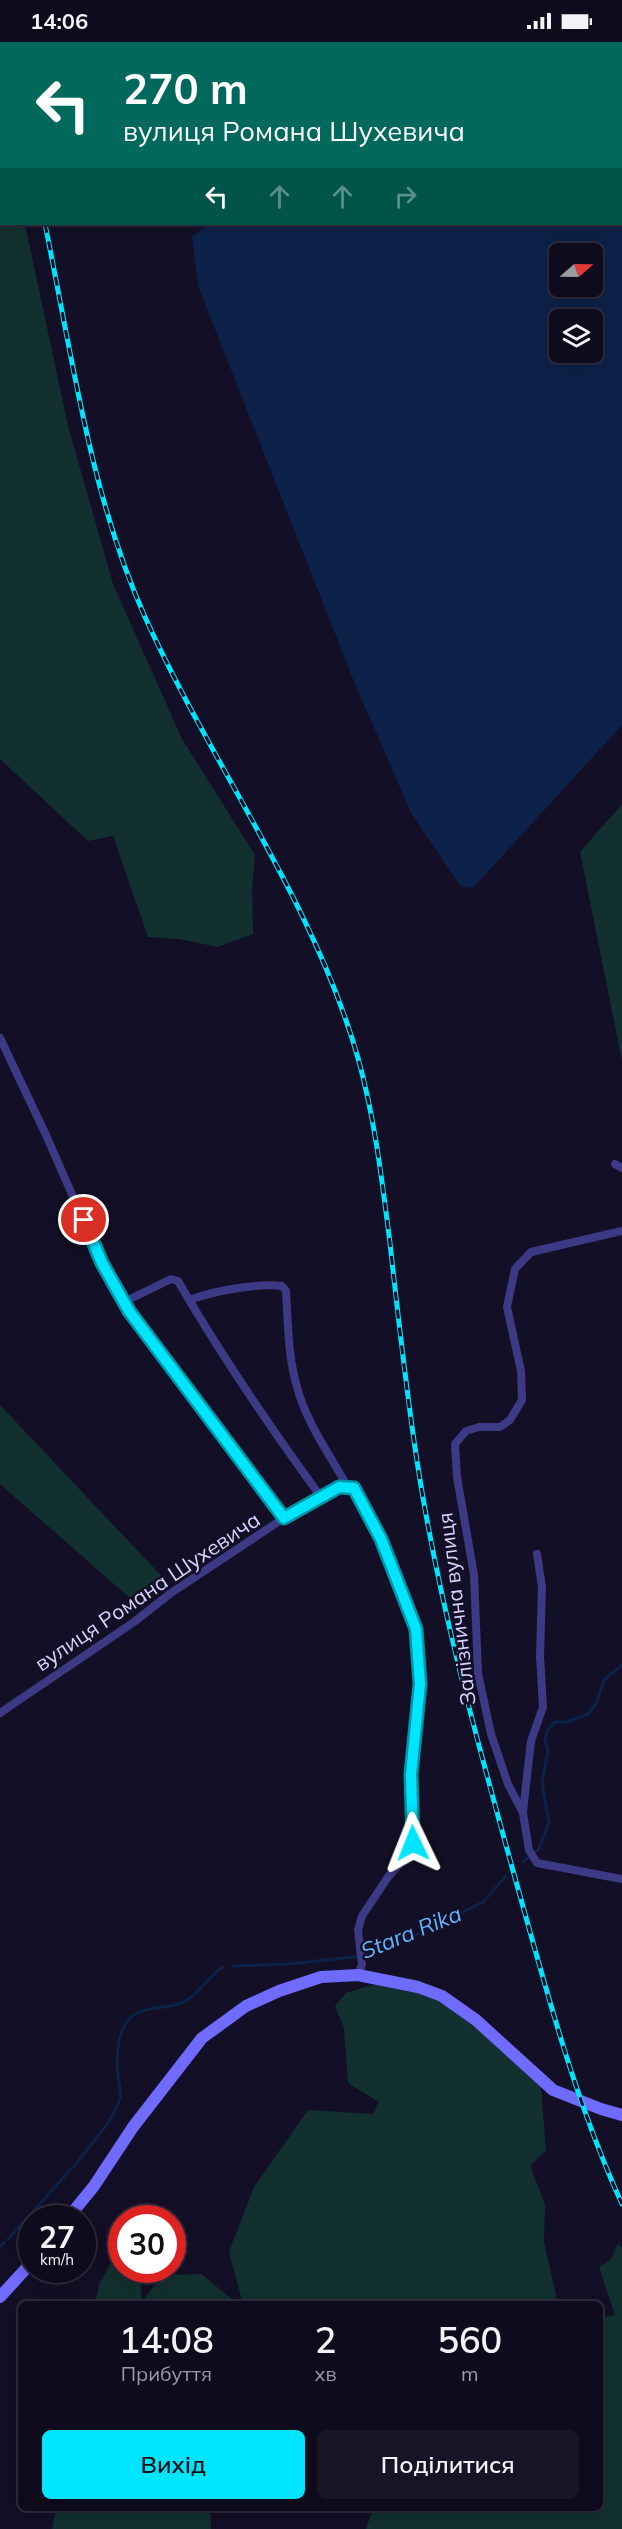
<!DOCTYPE html>
<html lang="uk">
<meta charset="utf-8">
<style>
body{margin:0;font-family:Mulish,sans-serif;background:#171425;color:#f1f3f6;height:100vh;display:flex;flex-direction:column;font-size:22px;white-space:nowrap}
*{box-sizing:border-box;margin:0}
p{font-size:20px;color:#9b9ba3}
.icon{flex:none;width:33px;height:33px;fill:none;stroke:currentColor;stroke-width:2;stroke-linecap:round;stroke-linejoin:round}
.map{position:relative;flex:1;overflow:hidden}
.panel{position:absolute;left:18px;top:2259px;width:585px;height:210px;display:flex;flex-direction:column;background:#0e0b1c;border-radius:9px;box-shadow:0 3px 15px #0003,0 0 0 2px #2e2b3b}
.panel>*{flex:none}
.banner{position:absolute;left:0px;top:0px;width:622px;height:183px;box-shadow:0 3px 15px #0003,0 0 0 2px #2e2b3b;background:#00695c;color:#fff;overflow:hidden}
.needle{width:39px;rotate:70deg}
.buttons{position:absolute;left:549px;top:201px;display:grid;gap:12px}
.buttons a{display:grid;place-items:center;width:54px;height:54px;border-radius:9px;background:#0e0b1c;box-shadow:0 3px 15px #0003,0 0 0 2px #2e2b3b;font-size:30px}
.speed{position:absolute;left:18px;top:2163px;display:flex;gap:12px;font-size:30px;font-weight:700;text-align:center}
.speed>*{display:grid;place-content:center;width:78px;height:78px;border-radius:50%;background:#0e0b1c;box-shadow:0 3px 15px #0003,0 0 0 2px #2e2b3b;line-height:1}
.speed small{font-size:15px;font-weight:400}
.speed .limit{border:9px solid #d22;background:#fff;color:#111}
.pin{position:absolute;display:grid;place-items:center;width:51px;height:51px;color:#fff;margin:-26px;border:3px solid #fff;border-radius:50%;box-shadow:0 2px 6px #0007}
.me{position:absolute;width:66px;margin:-33px;rotate:358deg;stroke-linejoin:round;filter:drop-shadow(0 0 4px #0008)}
.turn{display:flex;align-items:center;gap:21px;height:126px;padding:0 24px;font-size:27px}
.turn .icon{width:78px;height:78px;stroke-width:2.5}
.turn b{display:block;font-size:42px;line-height:51px}
.lanes{display:flex;align-items:center;height:57px;padding:0 24px;background:#0003;justify-content:center;gap:30px;direction:ltr}
.lanes .off{opacity:.35}
.eta{display:flex;justify-content:space-evenly;align-items:center;height:102px;text-align:center}
.eta b{font-size:36px;font-weight:600;line-height:42px}
.primary-button{display:flex;gap:12px;margin-top:auto;padding:12px 24px}
.primary-button a{flex:1;height:69px;border-radius:9px;background:#00e5ff;color:#111;font-size:24px;font-weight:600;line-height:69px;text-align:center}
.primary-button a+a{background:#171425;color:#f1f3f6}
.status{display:flex;justify-content:space-between;align-items:center;height:42px;padding:0 30px;background:#0e0b1c;direction:ltr}
.status svg{height:16px;fill:currentColor}
.map>svg:first-child{display:block}
.green{fill:#12302f}
.water{fill:#0c2248;fill-rule:evenodd}
.lines{fill:none;stroke-linecap:round;stroke-linejoin:round}
.stream{stroke:#0c2248;stroke-width:3}
.street{stroke:#3d3a85;stroke-width:8}
.secondary{stroke:#6f6bff;stroke-width:12}
.rail-casing{stroke:#00e5ff;stroke-width:5}
.rail{stroke:#130f26;stroke-width:3;stroke-dasharray:9;stroke-linecap:butt}
.route-casing{stroke:#0095a6;stroke-width:15}
.route{stroke:#00e5ff;stroke-width:10}
.labels{text-anchor:middle;dominant-baseline:central;stroke-width:5;stroke-linejoin:round;paint-order:stroke}
.street-label{font-size:21px;fill:#d9d4ff;stroke:#130f26}
.water-label{font-size:22px;font-style:italic;fill:#62b6ff;stroke:#130f26}
</style>
<div class="status"><b>14:06</b><svg viewBox="0 0 49 12"><path d="M0 12V9h3v3zM5 12V6h3v6zM10 12V3h3v9zM15 12V0h3v12zM26 1h20v11H26zM47 4h2v5h-2z"/></svg></div>
<div class="map">
<svg width="622" height="2487" viewBox="0 0 622 2487">
<rect width="100%" height="100%" fill="#130f26"/>
<path class="green" d="M 0,58 L 2,182 L 25,182 L 68,384 L 113,542 L 182,697 L 255,813 L 252,846 L 253,892 L 218,905 L 179,897 L 148,895 L 113,794 L 88,799 L 0,717 Z
M 622,762 L 622,1019 L 580,810 Z
M 0,1363 L 171,1544 L 139,1564 L 0,1442 Z
M 381,1940 L 440,1953 L 518,2018 L 541,2046 L 546,2108 L 530,2124 L 545,2162 L 544,2200 L 558,2262 L 243,2262 L 229,2210 L 254,2145 L 308,2068 L 373,2072 L 379,2060 L 348,2041 L 344,1986 L 335,1964 L 346,1951 Z
M 618,2201 L 622,2206 L 622,2487 L 366,2487 L 373,2466 L 600,2466 L 600,2276 L 615,2273 L 599,2225 L 611,2217 Z
M 116,2211 L 121,2213 L 122,2228 L 140,2228 L 142,2259 L 163,2233 L 201,2232 L 238,2262 L 95,2262 L 99,2243 Z
M 56,2466 L 210,2466 L 211,2487 L 52,2487 Z"/>
<path class="water" d="M 297,0 L 416,0 L 297,2 Z
M 473,0 L 622,0 L 622,683 L 473,846 L 461,845 L 411,771 L 353,637 L 198,244 L 192,194 L 209,182 L 621,182 L 621,2 L 471,1 ZM 560,212 L 592,212 L 592,244 L 560,244 ZM 560,278 L 592,278 L 592,310 L 560,310 Z"/>
<g class="lines">
<path class="stream" d="M 110,0 L 110,2
M 213,0 L 214,2
M 436,2 L 438,0
M 523,1820 L 538,1808 L 549,1781 L 542,1741 L 548,1709 L 545,1697 L 548,1688 L 555,1680 L 567,1680 L 588,1672 L 596,1662 L 604,1638 L 622,1623
M 233,1924 L 289,1922 L 361,1914 L 414,1894 L 483,1860 L 505,1835
M 74,2124 C 88,2106 115,2077 120,2056 C 122,2048 118,2041 118,2033 C 116,2017 117,1989 130,1976 C 142,1964 166,1967 182,1961 C 196,1955 209,1934 223,1925
M 8,2197 L 72,2126
M 0,2204 L 4,2201"/>
<path class="street" d="M 0,996 L 46,1093 L 102,1221 L 129,1269 L 284,1476
M 615,1122 L 622,1126
M 622,1189 L 531,1210 L 515,1227 L 507,1265 L 521,1329 L 522,1358 L 510,1378 L 500,1385 L 479,1385 L 466,1389 L 455,1402 L 457,1435 L 474,1533 L 478,1631 L 491,1692 L 508,1742 L 523,1771 L 529,1808 L 537,1821 L 622,1837
M 189,1258 C 214,1249 256,1241 282,1244 L 286,1249 C 288,1281 288,1315 297,1345 C 306,1380 330,1413 347,1444
M 124,1260 L 171,1237 L 178,1239 C 222,1315 270,1385 321,1455
M 0,1671 L 134,1580 L 171,1551 L 284,1476 L 339,1445 L 354,1446 L 381,1497 L 409,1566 L 416,1587 L 420,1642 L 411,1732 L 413,1801 L 409,1811 L 388,1835 L 362,1874 L 358,1888 L 362,1923 L 358,1933
M 523,1770 L 531,1699 L 543,1665 L 540,1614 L 542,1545 L 537,1512"/>
<path class="secondary" d="M 68,2176 L 94,2144 L 133,2085 L 202,1996 L 246,1964 L 279,1949 L 321,1935 L 358,1933 L 418,1945 L 442,1954 L 476,1978 L 553,2048 L 601,2067 L 622,2073
M 0,2255 L 32,2220"/>
<g class="rail-casing">
<path id="rail" d="M 7,0 L 8,2
M 45,182 C 72,313 90,452 145,575 C 212,724 313,858 358,1016 C 375,1077 382,1139 390,1201 C 398,1274 406,1347 417,1419 C 438,1557 475,1691 512,1825 C 544,1939 573,2054 622,2162"/>
</g>
<use href="#rail" class="rail"/>
</g>
<g class="lines">
<g class="route-casing">
<path id="route" d="M 84,1178 L 102,1221 L 129,1269 L 284,1476 L 339,1445 L 354,1446 L 381,1497 L 416,1587 L 420,1642 L 411,1732 L 413,1801"/>
</g>
<use href="#route" class="route"/>
</g>
<g class="labels">
<g class="street-label">
<text transform="translate(147 1549) rotate(-34)">вулиця Романа Шухевича</text>
<text transform="translate(456 1567) rotate(-97)">Залізнична вулиця</text>
</g>
<g class="water-label">
<text transform="translate(411 1890) rotate(-22)">Stara Rika</text>
</g>
</g>
</svg>
<div class="buttons">
<a><svg class="needle" viewBox="-14 -14 28 28"><path d="M0-13l5 13h-10z" fill="#e53935"/><path d="M0 13l5-13h-10z" fill="#9b9ba3"/></svg></a>
<a><svg class="icon" aria-label="layers" viewBox="0 0 24 24"><path d="M12 4l9 5-9 5-9-5zM3 14l9 5 9-5"/></svg></a>
</div>
<div class="speed"><div>27<small>km/h</small></div><div class="limit">30</div></div>
<div class="pin" style="left:84px;top:1178px;background:#d93025"><svg class="icon" aria-label="arrive" viewBox="0 0 24 24"><path d="M6 21V4h12l-3 4 3 4H6"/></svg></div>
<svg class="me" style="left:413px;top:1801px" viewBox="-20 -20 40 40"><path d="M0-17L14 15 0 8-14 15z" fill="#00e5ff" stroke="#fff" stroke-width="4"/></svg>
<div class="banner">
<div class="turn"><svg class="icon" aria-label="left" viewBox="0 0 24 24"><path d="M17 20v-9H6M10 6l-5 5 5 5"/></svg><div><b>270 m</b>вулиця Романа Шухевича</div></div>
<div class="lanes"><svg class="icon" aria-label="left" viewBox="0 0 24 24"><path d="M17 20v-9H6M10 6l-5 5 5 5"/></svg><svg class="icon off" aria-label="ahead" viewBox="0 0 24 24"><path d="M12 20V5M6 11l6-6 6 6"/></svg><svg class="icon off" aria-label="ahead" viewBox="0 0 24 24"><path d="M12 20V5M6 11l6-6 6 6"/></svg><svg class="icon off" aria-label="right" viewBox="0 0 24 24"><path d="M7 20v-9h11M14 6l5 5-5 5"/></svg></div>
</div>
<section class="panel">
<div class="eta">
<div><b>14:08</b><p>Прибуття</p></div>
<div><b>2</b><p>хв</p></div>
<div><b>560</b><p>m</p></div>
</div>
<div class="primary-button"><a>Вихід</a><a>Поділитися</a></div>
</section>
</div>
